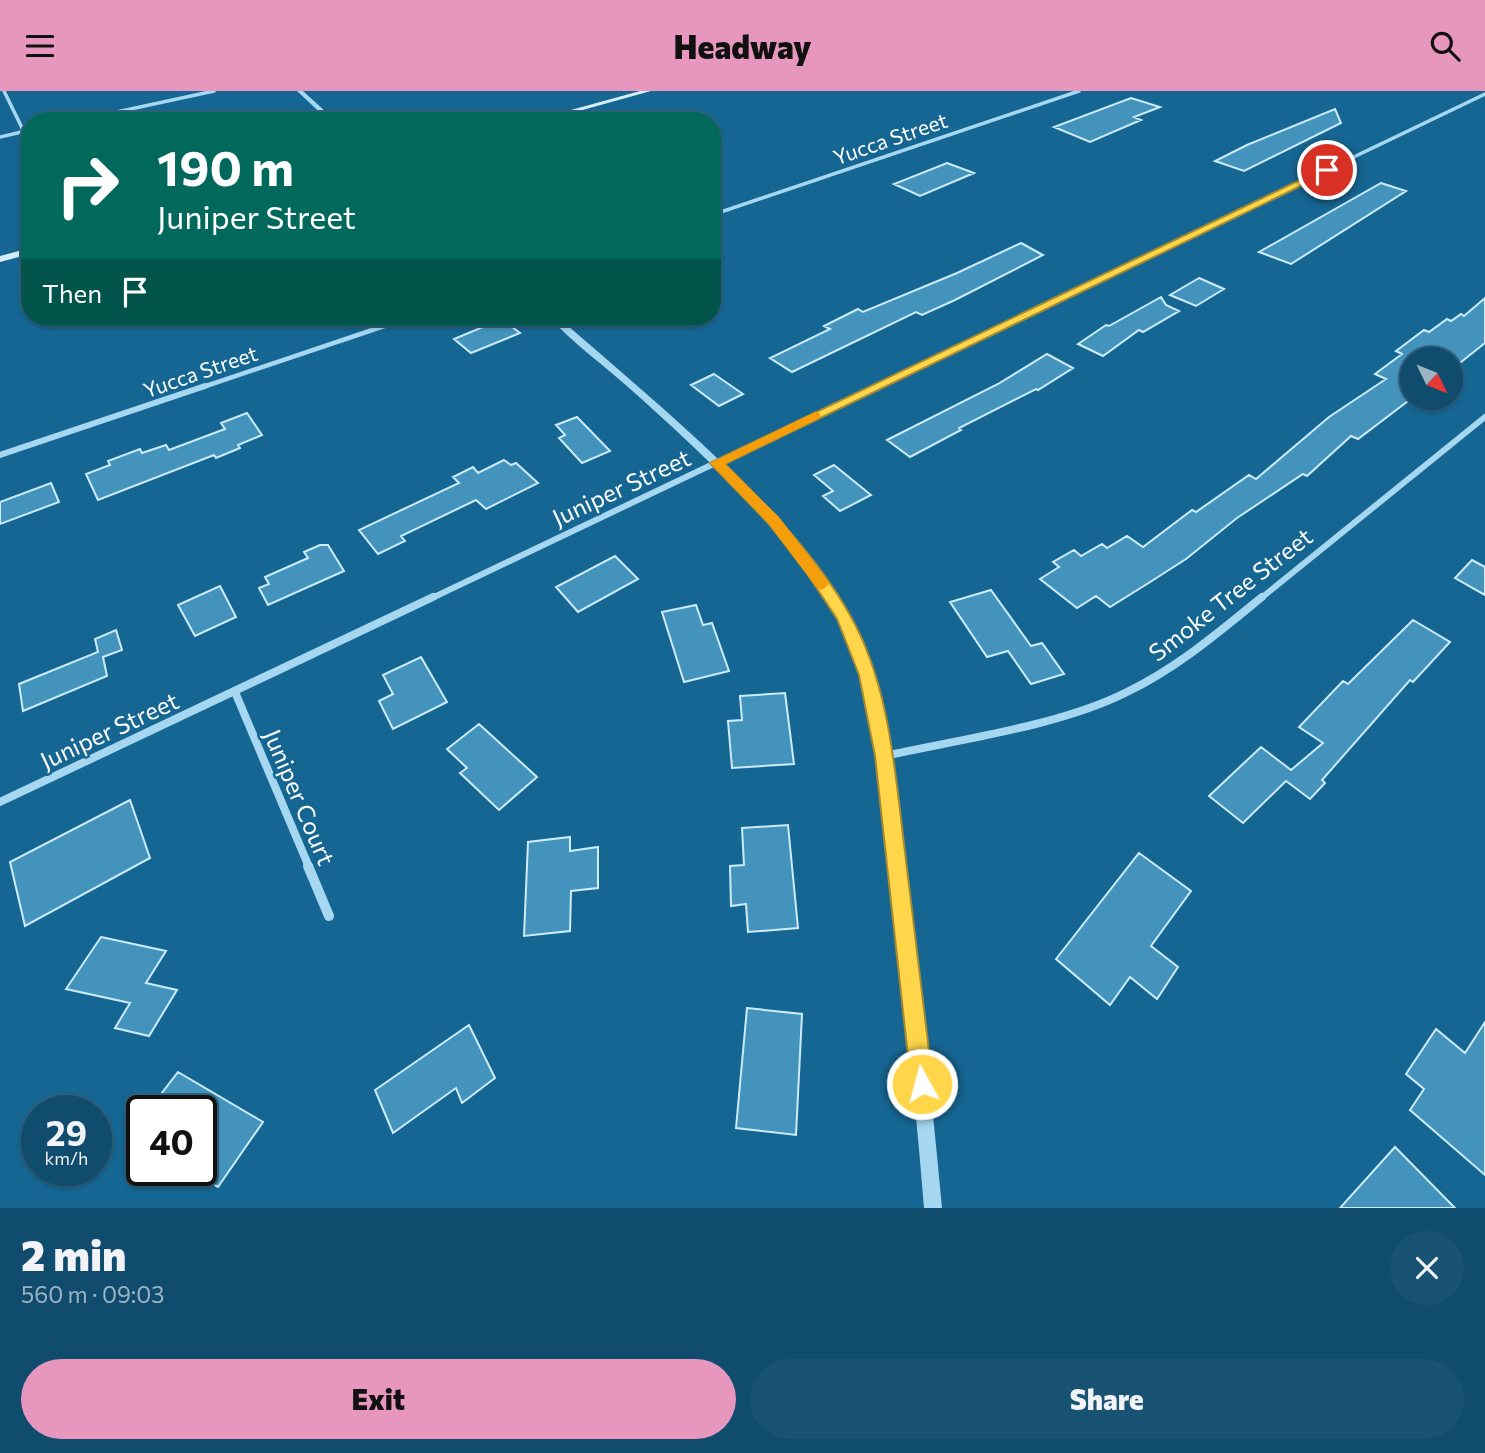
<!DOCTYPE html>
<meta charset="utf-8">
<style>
body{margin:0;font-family:Commissioner,sans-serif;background:#195373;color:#f1f3f6;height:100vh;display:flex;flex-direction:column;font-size:26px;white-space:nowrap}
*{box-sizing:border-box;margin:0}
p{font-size:23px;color:#9cb4c2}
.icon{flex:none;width:38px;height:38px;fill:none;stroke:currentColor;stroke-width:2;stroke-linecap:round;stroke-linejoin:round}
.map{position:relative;height:1117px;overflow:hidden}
.details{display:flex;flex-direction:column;background:#104c6e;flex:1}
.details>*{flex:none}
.guide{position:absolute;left:21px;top:21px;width:700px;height:214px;border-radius:28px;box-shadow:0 2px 5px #0004,0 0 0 2px #306381;background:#00695c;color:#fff;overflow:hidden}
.needle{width:46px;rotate:133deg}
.controls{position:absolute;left:1400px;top:256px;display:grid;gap:14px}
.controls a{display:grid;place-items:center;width:63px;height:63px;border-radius:50%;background:#104c6e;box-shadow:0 2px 5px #0004,0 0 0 2px #306381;font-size:35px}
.speed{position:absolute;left:21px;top:1004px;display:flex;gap:14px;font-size:35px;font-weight:700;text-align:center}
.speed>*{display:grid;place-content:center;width:91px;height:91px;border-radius:50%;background:#104c6e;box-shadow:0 2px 5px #0004,0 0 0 2px #306381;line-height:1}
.speed small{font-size:18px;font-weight:400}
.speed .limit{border:4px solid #111;border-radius:10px;background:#fff;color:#111}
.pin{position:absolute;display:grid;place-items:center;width:60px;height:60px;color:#fff;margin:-30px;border:4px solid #fff;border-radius:50%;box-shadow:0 2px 7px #0007}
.me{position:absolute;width:77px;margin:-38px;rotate:353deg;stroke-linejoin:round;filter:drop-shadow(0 0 5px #0008)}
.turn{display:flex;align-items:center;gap:24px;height:147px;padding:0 21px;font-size:32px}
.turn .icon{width:91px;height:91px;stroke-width:2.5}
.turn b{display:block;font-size:49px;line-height:60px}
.then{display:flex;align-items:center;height:66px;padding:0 21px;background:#0003;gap:14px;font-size:26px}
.round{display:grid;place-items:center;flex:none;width:74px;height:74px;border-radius:37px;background:#195373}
.summary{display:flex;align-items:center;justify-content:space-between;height:119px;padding:0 21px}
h1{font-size:42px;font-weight:800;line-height:52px}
.action{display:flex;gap:14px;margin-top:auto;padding:14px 21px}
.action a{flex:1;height:80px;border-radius:42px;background:#e797bd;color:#111;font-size:28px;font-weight:800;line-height:80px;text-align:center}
.action a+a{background:#195373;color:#f1f3f6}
header{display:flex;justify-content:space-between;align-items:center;height:91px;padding:0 21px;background:#e797bd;color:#111;font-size:32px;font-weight:800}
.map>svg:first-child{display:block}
.building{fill:#4493bc;stroke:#ccecfc;stroke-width:2}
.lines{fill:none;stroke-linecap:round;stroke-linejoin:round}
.minor-far4{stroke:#a5d7f1;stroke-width:3.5}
.minor-far3{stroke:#a5d7f1;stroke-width:4.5}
.minor-far2{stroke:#a5d7f1;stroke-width:6}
.minor-far1{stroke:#a5d7f1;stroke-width:8}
.minor{stroke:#a5d7f1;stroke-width:10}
.tertiary{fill:#a5d7f1;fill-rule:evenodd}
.secondary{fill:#d3edfb;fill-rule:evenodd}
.route{fill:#ffd54a;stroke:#a68a30;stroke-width:2}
.slow{fill:#f59e0b}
.labels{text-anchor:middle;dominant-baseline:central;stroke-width:5;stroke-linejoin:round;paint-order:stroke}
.far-street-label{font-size:21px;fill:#fff;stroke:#166693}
.street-label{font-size:24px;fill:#fff;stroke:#166693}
</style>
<header><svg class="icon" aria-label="menu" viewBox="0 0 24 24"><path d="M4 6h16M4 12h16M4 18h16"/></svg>Headway<svg class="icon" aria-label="search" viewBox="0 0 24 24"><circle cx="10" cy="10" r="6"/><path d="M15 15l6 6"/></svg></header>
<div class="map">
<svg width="1485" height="1117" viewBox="0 0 1485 1117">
<rect width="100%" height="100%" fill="#166693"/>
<path class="building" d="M 1131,7 L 1160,16 L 1134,26 L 1141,29 L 1090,51 L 1054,36 Z
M 1335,18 L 1341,32 L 1244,80 L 1215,70 L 1247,54 Z
M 947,72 L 974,82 L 920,105 L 894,93 Z
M 1381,92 L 1406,100 L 1291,173 L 1259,161 Z
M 1021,152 L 1043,164 L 955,209 L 922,224 L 916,221 L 792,281 L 770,267 L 830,238 L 824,235 L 858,218 L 863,221 L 957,182 Z
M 1199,187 L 1224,198 L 1196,215 L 1170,204 Z
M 1161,206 L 1166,214 L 1179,220 L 1143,241 L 1139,239 L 1103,265 L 1078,253 L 1106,234 L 1109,235 Z
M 1485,207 L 1485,252 L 1451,279 L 1451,268 L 1412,267 L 1412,307 L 1358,348 L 1351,345 L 1307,385 L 1303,383 L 1237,427 L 1186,468 L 1147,493 L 1110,516 L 1096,505 L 1077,517 L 1040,488 L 1059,476 L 1053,471 L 1074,459 L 1081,465 L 1102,453 L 1107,457 L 1127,445 L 1143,456 L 1192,419 L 1196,421 L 1249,384 L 1256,388 L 1329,326 L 1386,288 L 1375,283 L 1402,263 L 1396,260 L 1424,239 L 1429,241 L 1447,228 L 1451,230 L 1461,223 L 1464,225 Z
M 502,228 L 520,242 L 471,262 L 454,248 Z
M 1047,263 L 1073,277 L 1038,299 L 1036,298 L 959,337 L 961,339 L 910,366 L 887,349 L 998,293 Z
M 714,283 L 743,303 L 719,315 L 691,294 Z
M 247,322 L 262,344 L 238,354 L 240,357 L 216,367 L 214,364 L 98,409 L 86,383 L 110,374 L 108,370 L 140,358 L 142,362 L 166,354 L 169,359 L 225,338 L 221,332 Z
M 577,326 L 610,360 L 582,372 L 559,347 L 565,344 L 556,334 Z
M 504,369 L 511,374 L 516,372 L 538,392 L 486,418 L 476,409 L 401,445 L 405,450 L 378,463 L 359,439 L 459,392 L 453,386 L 473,376 L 478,382 Z
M 834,374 L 871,404 L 840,420 L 823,405 L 833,400 L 814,384 Z
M 51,392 L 59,411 L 0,433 L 0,411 Z
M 320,454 L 328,454 L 344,480 L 268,514 L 259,497 L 269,493 L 265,486 L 308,467 L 304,461 Z
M 615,465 L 638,488 L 578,521 L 556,496 Z
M 1472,469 L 1485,476 L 1485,504 L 1455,487 Z
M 220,495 L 236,526 L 195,545 L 178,514 Z
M 991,499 L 1031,555 L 1042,552 L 1064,583 L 1031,593 L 1008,560 L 987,566 L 950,511 Z
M 696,514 L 703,534 L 712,532 L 729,580 L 684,591 L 662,521 Z
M 1413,529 L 1450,551 L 1413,591 L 1410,589 L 1322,689 L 1325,692 L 1310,708 L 1286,690 L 1243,732 L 1209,705 L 1261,656 L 1291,679 L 1323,652 L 1299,636 L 1343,590 L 1348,593 Z
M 116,539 L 122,559 L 103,566 L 107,585 L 23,620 L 19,593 L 98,561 L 95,548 Z
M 421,566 L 447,611 L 393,638 L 379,610 L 393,603 L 383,584 Z
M 785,602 L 794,673 L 732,677 L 728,630 L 742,629 L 740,605 Z
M 479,633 L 537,686 L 499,719 L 460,682 L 467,677 L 447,658 Z
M 130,709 L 150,767 L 25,835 L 10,771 Z
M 788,734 L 798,837 L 748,841 L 746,813 L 731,815 L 730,775 L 744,774 L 742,737 Z
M 570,746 L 570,760 L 598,756 L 598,797 L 571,800 L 570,840 L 524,845 L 528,751 Z
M 1139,762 L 1191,800 L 1151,855 L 1178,876 L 1157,908 L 1130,886 L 1110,914 L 1056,868 Z
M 101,846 L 166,860 L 146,892 L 177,899 L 149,945 L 115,937 L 130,912 L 66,898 Z
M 747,917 L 802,923 L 796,1044 L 736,1037 Z
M 1485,931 L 1485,1084 L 1410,1019 L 1424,998 L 1406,983 L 1436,938 L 1465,962 Z
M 469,934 L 495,987 L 462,1012 L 456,997 L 393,1042 L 375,999 Z
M 178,981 L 263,1031 L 218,1096 L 201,1086 L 201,1020 L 148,1020 Z
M 1395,1056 L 1455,1117 L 1340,1117 Z"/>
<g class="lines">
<path class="minor-far4" d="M 4,0 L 24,41
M 75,30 L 214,0
M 0,46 L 30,39
M 712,124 L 1079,0
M 1218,131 L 1485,3"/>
<path class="minor-far3" d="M 200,297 L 411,226
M 873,297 L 1222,129"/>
<path class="minor-far2" d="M 0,364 L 205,295
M 430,508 L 877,295
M 1260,508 L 1485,326"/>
<path class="minor-far1" d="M 235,601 L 309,776
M 885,665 C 960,648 1060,635 1127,601 C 1177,577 1219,541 1262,506
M 0,711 L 433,506"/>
<path class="minor" d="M 308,775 L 329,825"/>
<path class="tertiary" d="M 297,0 L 303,0 L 336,30 L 329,30 Z
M 549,226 L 558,226 C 641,299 729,369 799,455 C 816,477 835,500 848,524 C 892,603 895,698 905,786 C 919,896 932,1006 942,1117 L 924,1117 C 916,1017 905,916 894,816 C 885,732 883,628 849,551 C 839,527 824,504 808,483 C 757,413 693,354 628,296 C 602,273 573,252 549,226 Z"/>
<path class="secondary" d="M 640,0 L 651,0 L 543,30 L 531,30 Z
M 30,157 L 30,163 L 0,171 L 0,165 Z"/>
</g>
<path class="route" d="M 1327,76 L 1330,81 L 725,373 C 771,419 818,467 850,524 C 890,594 895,682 905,761 C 914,838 924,916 933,993 L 930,1001 L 922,1004 L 914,1001 L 911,993 L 875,665 L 859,584 L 837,528 L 808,484 L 769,433 L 710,372 Z"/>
<path class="slow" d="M 815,321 L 820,322 L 820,327 L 725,373 L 779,426 L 827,489 L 829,493 L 822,499 L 817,497 L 769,433 L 710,372 Z"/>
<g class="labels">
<g class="far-street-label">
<text transform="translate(890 47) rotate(-19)">Yucca Street</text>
<text transform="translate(200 280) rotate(-19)">Yucca Street</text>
</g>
<g class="street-label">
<text transform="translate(621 396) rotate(-25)">Juniper Street</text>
<text transform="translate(1230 503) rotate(-38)">Smoke Tree Street</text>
<text transform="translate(109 639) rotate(-25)">Juniper Street</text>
<text transform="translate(300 706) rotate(67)">Juniper Court</text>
</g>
</g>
</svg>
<div class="controls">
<a><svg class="needle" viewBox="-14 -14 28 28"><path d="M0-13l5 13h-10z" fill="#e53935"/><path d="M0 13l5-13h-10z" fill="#9cb4c2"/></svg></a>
</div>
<div class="speed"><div>29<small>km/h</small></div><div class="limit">40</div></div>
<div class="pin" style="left:1327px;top:79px;background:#d93025"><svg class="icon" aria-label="arrive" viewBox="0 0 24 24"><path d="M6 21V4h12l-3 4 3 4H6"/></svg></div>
<svg class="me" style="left:922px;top:993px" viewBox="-20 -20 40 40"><circle r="17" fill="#ffd54a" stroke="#fff" stroke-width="3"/><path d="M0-11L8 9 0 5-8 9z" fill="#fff"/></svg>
<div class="guide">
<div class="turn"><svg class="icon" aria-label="right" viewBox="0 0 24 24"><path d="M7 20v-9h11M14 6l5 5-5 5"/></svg><div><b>190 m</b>Juniper Street</div></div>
<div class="then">Then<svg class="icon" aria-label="arrive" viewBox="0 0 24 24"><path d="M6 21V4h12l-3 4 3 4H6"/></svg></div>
</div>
</div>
<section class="details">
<div class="summary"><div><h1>2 min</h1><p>560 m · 09:03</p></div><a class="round"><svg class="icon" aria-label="close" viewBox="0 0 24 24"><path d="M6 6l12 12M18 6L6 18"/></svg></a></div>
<div class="action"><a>Exit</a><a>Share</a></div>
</section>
